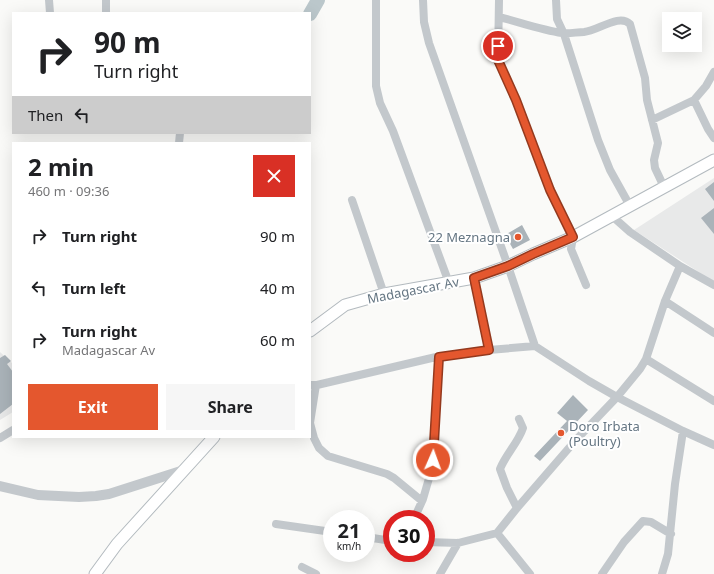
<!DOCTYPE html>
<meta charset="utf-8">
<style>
body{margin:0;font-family:"Noto Sans",sans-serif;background:#f6f6f6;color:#202124;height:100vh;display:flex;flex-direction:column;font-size:15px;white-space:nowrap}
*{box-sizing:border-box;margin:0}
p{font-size:13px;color:#757577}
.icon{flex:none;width:22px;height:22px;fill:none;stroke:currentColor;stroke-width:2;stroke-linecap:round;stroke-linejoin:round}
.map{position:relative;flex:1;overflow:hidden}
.drawer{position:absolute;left:12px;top:142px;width:299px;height:296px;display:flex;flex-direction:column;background:#fff;border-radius:0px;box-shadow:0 4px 16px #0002}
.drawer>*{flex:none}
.banner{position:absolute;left:12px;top:12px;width:299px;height:122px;border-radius:0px;box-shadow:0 4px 16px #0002;background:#fff;color:#202124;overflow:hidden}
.controls{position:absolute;left:662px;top:12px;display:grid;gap:8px}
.controls a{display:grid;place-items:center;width:40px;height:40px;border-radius:0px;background:#fff;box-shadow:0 4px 16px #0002;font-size:20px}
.speed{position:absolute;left:323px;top:510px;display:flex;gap:8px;font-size:20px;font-weight:700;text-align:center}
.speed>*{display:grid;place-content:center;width:52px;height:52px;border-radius:50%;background:#fff;box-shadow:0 4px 16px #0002;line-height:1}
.speed small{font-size:10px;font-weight:400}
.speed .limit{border:6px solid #d22;background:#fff;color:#111}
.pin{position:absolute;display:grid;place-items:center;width:34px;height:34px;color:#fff;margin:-17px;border:2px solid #fff;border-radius:50%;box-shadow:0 1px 4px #0007}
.me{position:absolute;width:44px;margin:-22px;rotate:2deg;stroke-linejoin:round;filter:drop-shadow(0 0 3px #0008)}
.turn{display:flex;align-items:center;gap:14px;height:84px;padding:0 16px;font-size:18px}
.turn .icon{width:52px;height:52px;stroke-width:2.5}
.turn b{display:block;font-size:28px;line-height:34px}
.then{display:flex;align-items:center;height:38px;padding:0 16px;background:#0003;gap:8px;font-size:15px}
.round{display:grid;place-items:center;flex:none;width:42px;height:42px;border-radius:0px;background:#f6f6f6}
.head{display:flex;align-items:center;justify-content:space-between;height:68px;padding:0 16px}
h1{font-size:24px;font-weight:700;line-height:30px}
.action{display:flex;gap:8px;margin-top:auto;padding:8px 16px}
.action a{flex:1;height:46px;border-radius:0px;background:#e4572e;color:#fff;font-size:16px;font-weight:700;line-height:46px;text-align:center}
.action a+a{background:#f6f6f6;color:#202124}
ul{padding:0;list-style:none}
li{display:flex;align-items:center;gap:12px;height:52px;padding:0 16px}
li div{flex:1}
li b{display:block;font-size:15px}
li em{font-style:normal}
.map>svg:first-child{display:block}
.built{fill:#e8e9e9}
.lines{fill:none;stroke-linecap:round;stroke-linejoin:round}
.river{stroke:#bbc7cb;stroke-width:14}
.building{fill:#aab3b9}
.secondary-casing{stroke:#b3babf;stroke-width:13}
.minor{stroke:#c3c8cc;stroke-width:8}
.tertiary{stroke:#c3c8cc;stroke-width:10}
.secondary{stroke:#fff;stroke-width:11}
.route-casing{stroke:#94391e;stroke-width:10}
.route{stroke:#e4572e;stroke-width:7}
.poi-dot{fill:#e4572e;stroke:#fff;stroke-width:1.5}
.labels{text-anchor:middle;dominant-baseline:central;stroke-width:4;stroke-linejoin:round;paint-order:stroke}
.poi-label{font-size:13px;fill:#657683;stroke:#fff;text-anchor:end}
.street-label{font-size:13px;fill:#657683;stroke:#fff}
</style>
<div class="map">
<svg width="714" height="574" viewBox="0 0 714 574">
<rect width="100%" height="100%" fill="#fafaf8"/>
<path class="built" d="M 714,178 L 714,281 L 708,278 L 634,230 Z
M 0,352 L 13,364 L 13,412 L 0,420 Z"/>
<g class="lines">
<path class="river" d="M 310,14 L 318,0"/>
</g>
<path class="building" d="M 714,182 L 714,201 L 705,189 Z
M 714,208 L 714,234 L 701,218 Z
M 522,225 L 530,240 L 513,249 L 505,235 Z
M 5,355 L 11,361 L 7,364 L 13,372 L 13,404 L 0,414 L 0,358 Z
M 573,395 L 588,410 L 540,461 L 534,456 L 567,421 L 557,413 Z"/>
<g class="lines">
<g class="secondary-casing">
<path id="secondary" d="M 310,331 L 345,305 L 384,294 L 474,278 L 508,266 L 533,254 L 573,237 L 714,160
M 95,574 L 117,544 L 214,437"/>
</g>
<path class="minor" d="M 49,0 L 50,13
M 376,0 L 376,86 L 380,103 L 393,131 L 449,283
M 423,0 L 424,22 L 429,43 L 508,266 L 535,346 L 589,381 L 617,397 L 683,431 L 714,445
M 499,0 L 498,60 L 516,100 L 550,190 L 573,237 L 571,249 L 586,285
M 556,0 L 557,19 L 564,34 L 598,140 L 610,170 L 630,206
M 106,13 L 106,0
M 499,17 C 519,22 542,30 562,33 C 569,34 577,32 584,32 C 598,31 619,13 630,24 L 645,78 L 647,100 L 658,143 L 654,160 L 655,168 L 664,187
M 694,100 L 708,129 L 714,138
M 652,120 L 694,100 L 706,86 L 714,72
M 179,143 L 180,133
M 352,200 L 384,294
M 612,216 L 630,232 L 680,266 L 714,285
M 474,278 L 489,350
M 665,301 L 714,333
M 646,359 L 714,401
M 310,385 L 317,385 L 436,357 L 489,350 L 535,346
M 316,385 L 310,423 L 314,438 L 319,448 L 328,456 L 387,474 L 394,478 L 422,501
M 0,438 L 13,430
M 517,508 L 507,488 L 500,469 C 506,454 518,443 523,428 L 519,419
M 414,519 L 423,499 L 432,468 L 439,357
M 276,524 L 332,532
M 497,533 L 517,508 L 575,441 L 617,397 L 640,369 L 646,359 L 665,301 L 680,266
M 366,537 L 392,541
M 426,542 L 458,543 L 497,533 L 530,574
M 302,567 L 316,574
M 440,574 L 458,543
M 602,574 L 624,542 L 643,521 L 651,522 L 671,534
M 662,574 L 668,554 L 675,484 L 683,431"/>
<path class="tertiary" d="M 0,486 L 38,495 L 79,497 L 96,496 L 109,494 L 184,470"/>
<use href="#secondary" class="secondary"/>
</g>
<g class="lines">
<g class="route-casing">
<path id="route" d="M 433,460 L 439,357 L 489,350 L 474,278 L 508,266 L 533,254 L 573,237 L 550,190 L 516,100 L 498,60 L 498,46"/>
</g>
<use href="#route" class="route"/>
</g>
<g class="poi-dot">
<circle cx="518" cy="237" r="4"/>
<circle cx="561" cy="433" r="4"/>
</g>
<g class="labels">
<g class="poi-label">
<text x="510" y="237">22 Meznagna</text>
<text x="569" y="426" text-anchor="start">Doro Irbata<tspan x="569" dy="15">(Poultry)</tspan></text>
</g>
<g class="street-label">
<text transform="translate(413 290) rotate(-11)">Madagascar Av</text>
</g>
</g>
</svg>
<div class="controls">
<a><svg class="icon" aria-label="layers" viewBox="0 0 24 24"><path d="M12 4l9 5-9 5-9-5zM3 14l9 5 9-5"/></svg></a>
</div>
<div class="speed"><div>21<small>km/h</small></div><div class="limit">30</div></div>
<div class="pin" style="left:498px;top:46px;background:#d93025"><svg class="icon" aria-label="arrive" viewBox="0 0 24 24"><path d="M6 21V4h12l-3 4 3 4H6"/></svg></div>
<svg class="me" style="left:433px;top:460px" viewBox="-20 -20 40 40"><circle r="17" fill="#e4572e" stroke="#fff" stroke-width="3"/><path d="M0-11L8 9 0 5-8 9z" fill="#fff"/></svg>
<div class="banner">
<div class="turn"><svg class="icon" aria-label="right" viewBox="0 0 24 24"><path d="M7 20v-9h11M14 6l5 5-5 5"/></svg><div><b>90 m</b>Turn right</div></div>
<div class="then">Then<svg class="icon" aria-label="left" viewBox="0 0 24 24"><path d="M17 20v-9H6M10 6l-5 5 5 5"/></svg></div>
</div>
<section class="drawer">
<div class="head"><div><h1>2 min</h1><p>460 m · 09:36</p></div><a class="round" style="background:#d93025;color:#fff"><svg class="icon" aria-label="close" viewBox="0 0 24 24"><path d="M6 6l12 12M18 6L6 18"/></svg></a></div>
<ul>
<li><svg class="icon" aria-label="right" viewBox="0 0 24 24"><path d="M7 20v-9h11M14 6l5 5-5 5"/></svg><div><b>Turn right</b></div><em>90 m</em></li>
<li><svg class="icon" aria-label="left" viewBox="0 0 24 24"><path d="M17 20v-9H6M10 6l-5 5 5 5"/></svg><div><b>Turn left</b></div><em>40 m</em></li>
<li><svg class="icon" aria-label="right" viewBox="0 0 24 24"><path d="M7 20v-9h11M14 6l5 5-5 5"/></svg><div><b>Turn right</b><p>Madagascar Av</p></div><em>60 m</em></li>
</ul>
<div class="action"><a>Exit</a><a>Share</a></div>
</section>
</div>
